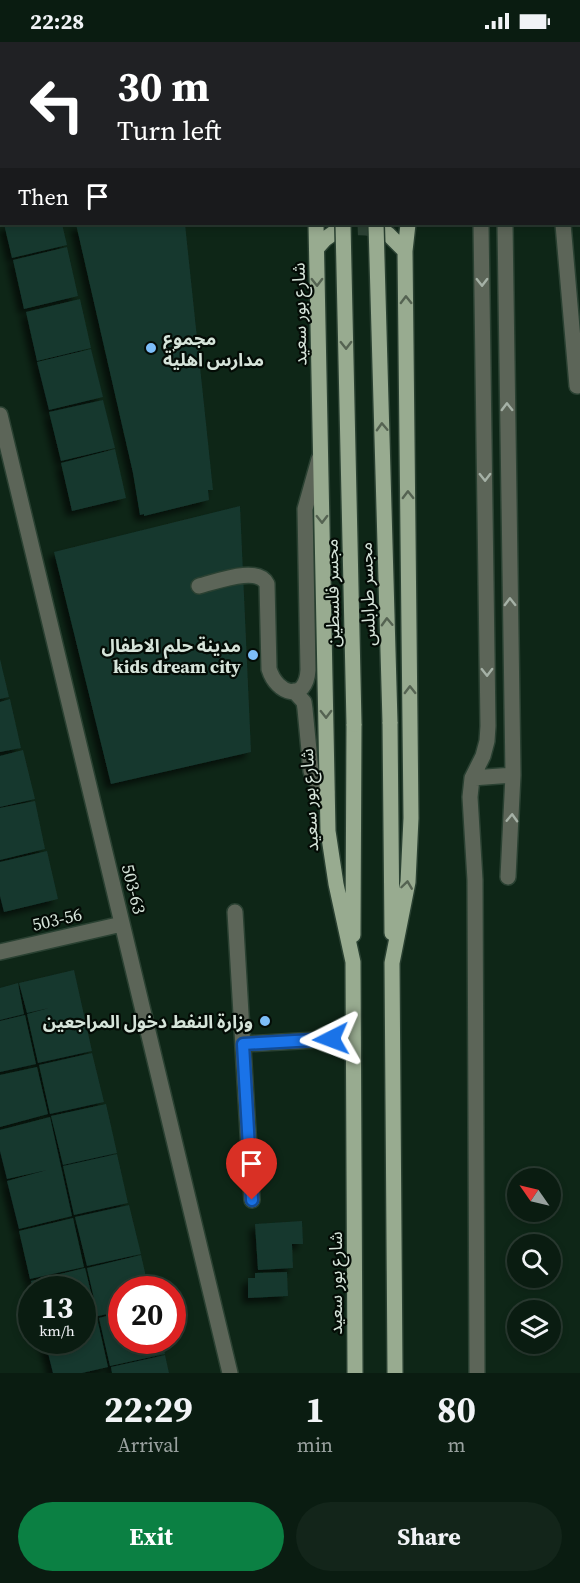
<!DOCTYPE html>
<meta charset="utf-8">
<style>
body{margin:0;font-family:"Source Serif 4","Noto Sans Arabic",serif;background:#13251a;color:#f1f3f6;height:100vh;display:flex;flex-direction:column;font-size:22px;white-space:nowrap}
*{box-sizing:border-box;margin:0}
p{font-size:20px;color:#99a19f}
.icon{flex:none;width:33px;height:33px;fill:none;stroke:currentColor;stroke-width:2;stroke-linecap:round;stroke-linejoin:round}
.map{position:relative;height:1331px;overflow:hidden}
.details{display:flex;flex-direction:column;background:#0a1c11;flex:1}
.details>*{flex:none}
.hud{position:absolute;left:0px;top:0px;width:580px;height:183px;box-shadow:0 3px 9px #0003,0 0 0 2px #2a3a31;background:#202124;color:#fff;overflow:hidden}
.needle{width:39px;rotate:304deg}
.buttons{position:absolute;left:507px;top:1126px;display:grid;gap:12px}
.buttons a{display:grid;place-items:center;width:54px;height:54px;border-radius:50%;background:#0a1c11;box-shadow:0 3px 9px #0003,0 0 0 2px #2a3a31;font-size:30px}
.speed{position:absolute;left:18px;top:1234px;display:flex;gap:12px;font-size:30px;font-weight:700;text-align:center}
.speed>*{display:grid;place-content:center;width:78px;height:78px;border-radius:50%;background:#0a1c11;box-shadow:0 3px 9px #0003,0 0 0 2px #2a3a31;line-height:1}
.speed small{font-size:15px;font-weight:400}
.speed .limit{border:9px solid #d22;background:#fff;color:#111}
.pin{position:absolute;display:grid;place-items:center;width:51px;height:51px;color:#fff;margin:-62px -26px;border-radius:50% 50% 50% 0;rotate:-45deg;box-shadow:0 0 6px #0007}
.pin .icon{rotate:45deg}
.me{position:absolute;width:66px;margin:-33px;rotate:267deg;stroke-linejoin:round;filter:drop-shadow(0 0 4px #0008)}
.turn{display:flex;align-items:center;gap:21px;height:126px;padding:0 18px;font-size:27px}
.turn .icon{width:78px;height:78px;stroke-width:2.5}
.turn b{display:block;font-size:42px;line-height:51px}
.then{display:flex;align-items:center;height:57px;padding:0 18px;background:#0003;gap:12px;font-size:22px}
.eta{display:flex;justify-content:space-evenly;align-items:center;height:102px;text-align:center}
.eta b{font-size:36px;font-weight:700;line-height:42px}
.action{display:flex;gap:12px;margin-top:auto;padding:12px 18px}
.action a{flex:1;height:69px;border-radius:36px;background:#0b8043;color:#fff;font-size:24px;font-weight:700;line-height:69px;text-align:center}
.action a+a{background:#13251a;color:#f1f3f6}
.status{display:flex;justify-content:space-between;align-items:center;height:42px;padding:0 30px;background:#0a1c11;direction:ltr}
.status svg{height:16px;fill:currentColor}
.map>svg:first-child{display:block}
.building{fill:#17372e;filter:url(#shadow)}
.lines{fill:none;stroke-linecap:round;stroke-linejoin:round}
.major-tunnel{stroke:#2c4234;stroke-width:15;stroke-dasharray:15 8;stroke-linecap:butt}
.minor-casing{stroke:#2a4132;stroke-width:18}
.major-casing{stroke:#2a4132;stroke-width:18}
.minor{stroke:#5c6558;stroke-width:15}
.major{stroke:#98ab90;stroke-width:15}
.major-bridge-casing{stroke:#2a4132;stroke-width:18;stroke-linecap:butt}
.major-bridge{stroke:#98ab90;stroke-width:15}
.oneway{stroke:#556352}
.oneway2{stroke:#a5b1a6}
.route-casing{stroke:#114b97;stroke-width:15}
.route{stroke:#1a73e8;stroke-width:10}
.poi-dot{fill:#7dbef9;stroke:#040c06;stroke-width:2}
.labels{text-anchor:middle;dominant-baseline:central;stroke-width:4.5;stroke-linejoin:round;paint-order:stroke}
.street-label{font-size:18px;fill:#d6e4da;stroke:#040c06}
.poi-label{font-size:18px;font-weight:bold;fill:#d6e4da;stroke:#040c06;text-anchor:end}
</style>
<div class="status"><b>22:28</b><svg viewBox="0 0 49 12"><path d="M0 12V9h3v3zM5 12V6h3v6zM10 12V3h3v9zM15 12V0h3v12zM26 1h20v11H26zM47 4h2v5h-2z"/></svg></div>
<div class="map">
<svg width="580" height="1331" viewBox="0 0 580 1331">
<defs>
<filter id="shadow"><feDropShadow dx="-5.5" dy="5.5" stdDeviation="3" flood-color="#0009"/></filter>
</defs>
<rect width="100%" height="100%" fill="#0e2617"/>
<path class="building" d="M 4,182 L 62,182 L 67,203 L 12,216 Z
M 76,182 L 185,182 L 213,448 L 208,448 L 209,458 L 144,474 L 144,472 L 140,473 L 133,431 Z
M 67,205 L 78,254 L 24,267 L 13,218 Z
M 80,257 L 91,306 L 37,319 L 26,270 Z
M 91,307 L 103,355 L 49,368 L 37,320 Z
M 103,358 L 115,406 L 61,419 L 49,370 Z
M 115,407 L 126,456 L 72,469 L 61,421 Z
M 240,464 L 251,710 L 111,742 L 54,510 Z
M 0,617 L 9,655 L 0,657 Z
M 10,657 L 21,706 L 0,710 L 0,660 Z
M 23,708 L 35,757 L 0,765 L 0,714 Z
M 35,759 L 45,807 L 0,818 L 0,766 Z
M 47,809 L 58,857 L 4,870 L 0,854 L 0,820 Z
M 74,928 L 92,1009 L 38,1021 L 27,972 L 49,966 L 27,971 L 19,941 Z
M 18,941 L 24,972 L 0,978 L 0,946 Z
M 25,973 L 36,1022 L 0,1030 L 0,979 Z
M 92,1011 L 104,1060 L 50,1072 L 39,1023 Z
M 37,1025 L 48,1072 L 0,1085 L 0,1033 Z
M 106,1062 L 117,1111 L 63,1123 L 51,1074 Z
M 50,1075 L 72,1174 L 19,1187 L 7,1139 L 47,1128 L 7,1137 L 0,1109 L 0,1088 Z
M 117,1112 L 128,1161 L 74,1173 L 63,1124 Z
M 129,1163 L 141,1212 L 87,1224 L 75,1175 Z
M 73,1176 L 84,1225 L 30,1237 L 19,1189 Z
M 302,1179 L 303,1202 L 292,1202 L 293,1226 L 258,1228 L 255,1182 Z
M 141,1213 L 149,1248 L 122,1248 L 122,1269 L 98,1274 L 87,1226 Z
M 85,1226 L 97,1275 L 82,1278 L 82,1248 L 33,1248 L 31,1239 Z
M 287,1230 L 288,1254 L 248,1256 L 248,1236 L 255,1236 L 255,1231 Z
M 122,1270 L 122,1299 L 162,1299 L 165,1312 L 110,1324 L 99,1276 Z
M 97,1276 L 108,1325 L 82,1331 L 53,1331 L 45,1299 L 82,1299 L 82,1280 Z
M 165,1313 L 169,1331 L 112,1331 L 111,1325 Z"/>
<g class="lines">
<path class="major-tunnel" d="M 335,190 C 355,184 368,184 388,192"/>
<g class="minor-casing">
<path id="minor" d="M 543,2 L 545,0
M 579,5 L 580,5
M 579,173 L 580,173
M 505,182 L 513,733 L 508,835
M 563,182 L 577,344
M 0,373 L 230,1331
M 199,544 C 216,540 258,523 267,542 L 269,627 C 277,653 306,661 308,628 L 305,467 L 319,417
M 294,649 L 304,660 L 305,667 L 311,729 L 314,737 L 327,750
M 472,736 L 513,733
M 235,870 L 252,1158
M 0,910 L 122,882
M 243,1002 L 353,996
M 477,1331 L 475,838 L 470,755 L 472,736 L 483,714 L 487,699 L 488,684 L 481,182"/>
</g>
<g class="major-casing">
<path id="major" d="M 245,0 L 248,2
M 303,0 L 303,2
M 339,0 L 339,2
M 371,0 L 371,2
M 429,2 L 429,0
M 500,2 L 501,0
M 316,182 L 328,789 L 336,842 L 353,920 L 355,1331
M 388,192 L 405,209
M 317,206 L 325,197 L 335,190
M 390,680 L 392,891
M 353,893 L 354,682
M 395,1331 L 392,921 L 408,840 L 411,776 L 405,209 L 408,182"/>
</g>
<use href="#minor" class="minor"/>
<use href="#major" class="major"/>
<g class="major-bridge-casing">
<path id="major-bridge" d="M 343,182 L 354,682
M 376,182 L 390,680"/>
</g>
<use href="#major-bridge" class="major-bridge"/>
</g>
<defs><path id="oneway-chevron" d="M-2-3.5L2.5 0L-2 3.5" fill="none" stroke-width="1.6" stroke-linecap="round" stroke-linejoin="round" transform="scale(1.5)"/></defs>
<g class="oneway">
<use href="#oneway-chevron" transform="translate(317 240) rotate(89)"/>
<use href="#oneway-chevron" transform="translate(406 258) rotate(-91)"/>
<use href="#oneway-chevron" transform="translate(346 303) rotate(89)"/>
<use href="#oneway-chevron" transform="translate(382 385) rotate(-92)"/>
<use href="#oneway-chevron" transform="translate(408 453) rotate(-91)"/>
<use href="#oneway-chevron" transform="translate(322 477) rotate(89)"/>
<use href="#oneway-chevron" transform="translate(387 580) rotate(-92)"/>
<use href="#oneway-chevron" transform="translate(410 648) rotate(-91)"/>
<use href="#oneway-chevron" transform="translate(326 672) rotate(89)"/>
<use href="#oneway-chevron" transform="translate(407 843) rotate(-82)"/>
</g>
<g class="oneway2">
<use href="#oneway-chevron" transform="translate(482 240) rotate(89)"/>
<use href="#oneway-chevron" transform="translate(507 365) rotate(-91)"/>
<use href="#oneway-chevron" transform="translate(485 435) rotate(89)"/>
<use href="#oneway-chevron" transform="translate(510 560) rotate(-91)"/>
<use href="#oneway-chevron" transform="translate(487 630) rotate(89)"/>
<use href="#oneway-chevron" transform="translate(512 776) rotate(-88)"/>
</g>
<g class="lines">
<g class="route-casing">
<path id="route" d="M 252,1158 L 243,1002 L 331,997"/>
</g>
<use href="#route" class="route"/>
</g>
<g class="poi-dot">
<circle cx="151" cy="306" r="6"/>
<circle cx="253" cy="613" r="6"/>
<circle cx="265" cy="979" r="6"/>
</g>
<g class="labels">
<g class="street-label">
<text transform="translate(299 272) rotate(-91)">شارع بور سعيد</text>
<text transform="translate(332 551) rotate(-91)">مجسر فلسطين</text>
<text transform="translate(367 552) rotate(-92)">مجسر طرابلس</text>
<text transform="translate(309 758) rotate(-93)">شارع بور سعيد</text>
<text transform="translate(134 847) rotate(76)">503-63</text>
<text transform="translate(57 877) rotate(-13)">503-56</text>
<text transform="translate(335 1241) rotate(-90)">شارع بور سعيد</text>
</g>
<g class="poi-label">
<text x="163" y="296" text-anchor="start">مجموع<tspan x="163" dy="21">مدارس اهلية</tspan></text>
<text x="241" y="603">مدينة حلم الاطفال<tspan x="241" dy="21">kids dream city</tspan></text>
<text x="253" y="979">وزارة النفط دخول المراجعين</text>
</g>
</g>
</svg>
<div class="buttons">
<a><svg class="needle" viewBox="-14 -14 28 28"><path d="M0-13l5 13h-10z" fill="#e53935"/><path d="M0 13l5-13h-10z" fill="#99a19f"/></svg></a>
<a><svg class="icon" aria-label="search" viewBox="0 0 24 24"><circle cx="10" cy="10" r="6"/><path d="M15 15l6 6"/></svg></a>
<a><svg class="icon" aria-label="layers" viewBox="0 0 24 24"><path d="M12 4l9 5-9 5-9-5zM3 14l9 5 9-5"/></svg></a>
</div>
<div class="speed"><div>13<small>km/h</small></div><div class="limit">20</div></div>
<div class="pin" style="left:252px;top:1158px;background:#d93025"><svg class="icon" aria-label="arrive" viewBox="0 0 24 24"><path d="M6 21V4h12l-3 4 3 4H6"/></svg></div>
<svg class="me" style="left:331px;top:997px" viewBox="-20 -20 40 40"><path d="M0-17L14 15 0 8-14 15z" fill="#1a73e8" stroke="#fff" stroke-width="4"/></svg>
<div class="hud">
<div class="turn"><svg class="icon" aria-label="left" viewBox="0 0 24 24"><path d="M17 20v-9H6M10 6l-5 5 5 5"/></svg><div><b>30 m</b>Turn left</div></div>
<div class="then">Then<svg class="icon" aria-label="arrive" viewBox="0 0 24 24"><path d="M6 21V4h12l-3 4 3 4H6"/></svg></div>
</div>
</div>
<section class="details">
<div class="eta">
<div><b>22:29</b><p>Arrival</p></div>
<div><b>1</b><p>min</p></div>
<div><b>80</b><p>m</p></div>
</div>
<div class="action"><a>Exit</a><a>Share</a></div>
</section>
